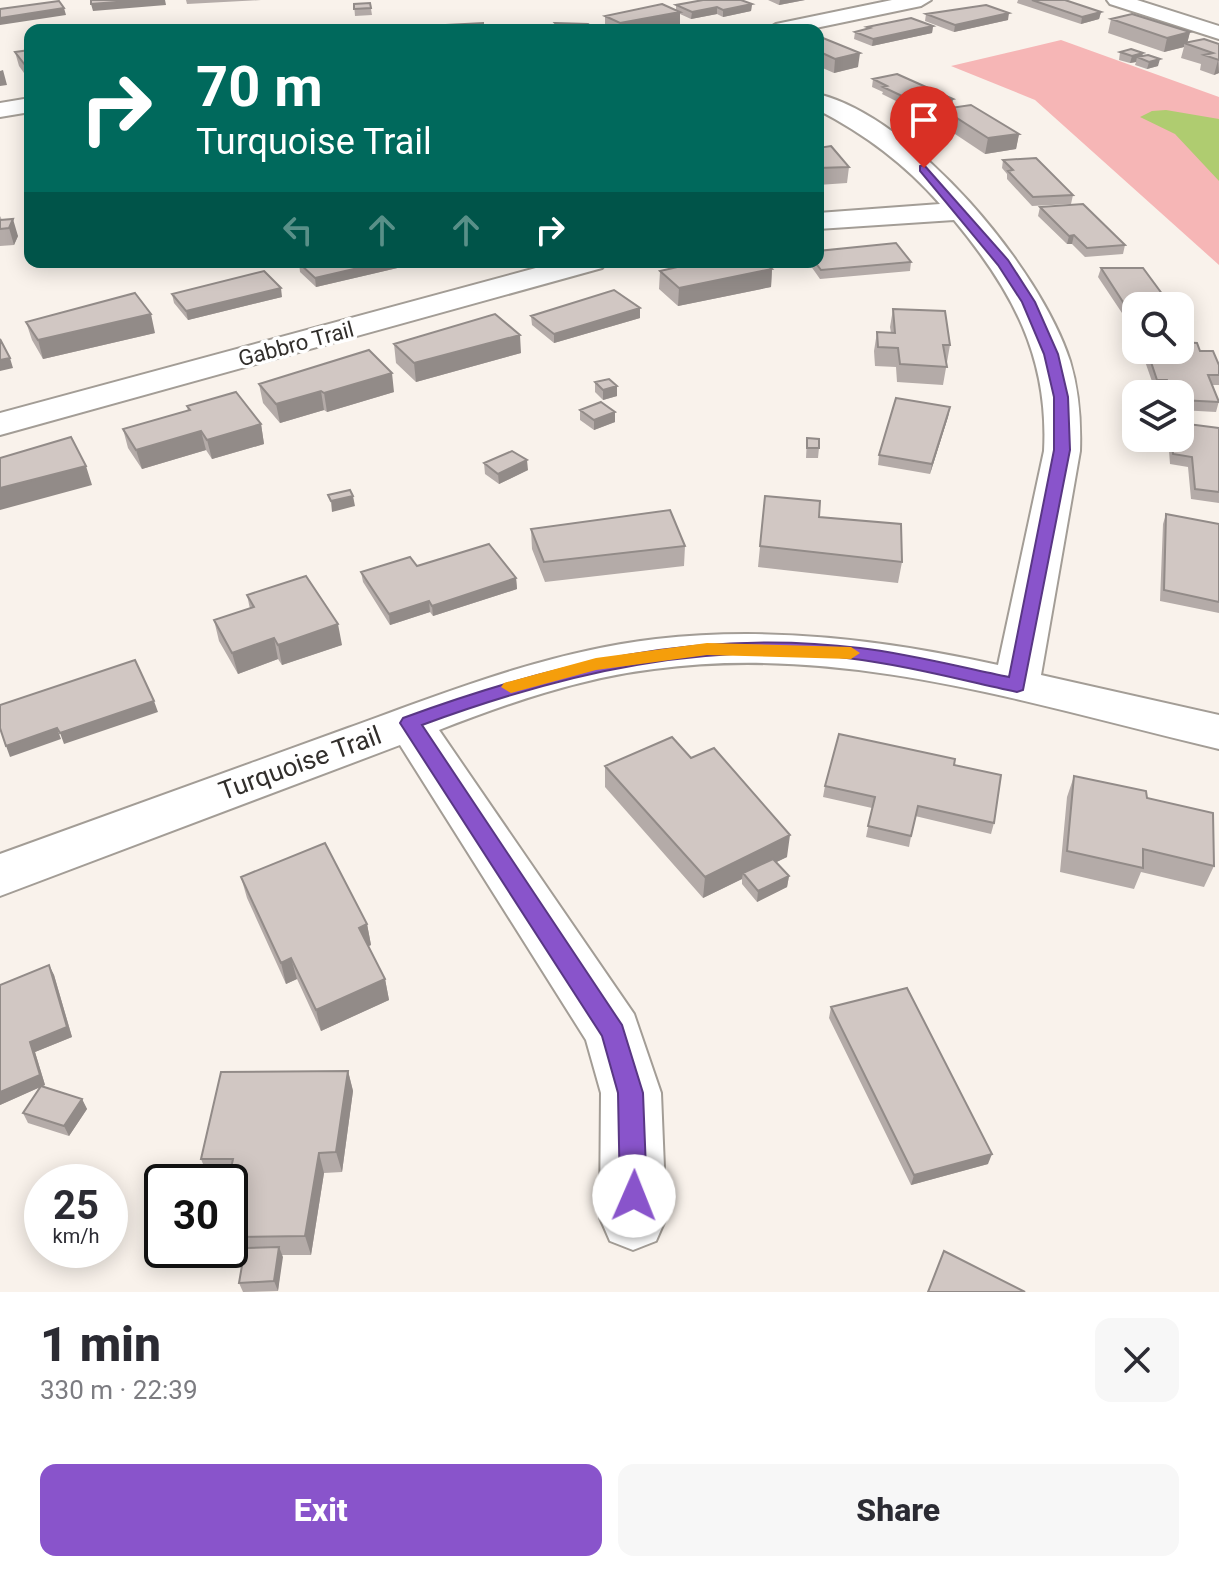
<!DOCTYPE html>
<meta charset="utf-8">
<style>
body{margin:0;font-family:Roboto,sans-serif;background:#f7f7f7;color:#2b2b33;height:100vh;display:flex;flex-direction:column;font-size:30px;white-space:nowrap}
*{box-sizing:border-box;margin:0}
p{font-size:26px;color:#7c7c81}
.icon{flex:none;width:44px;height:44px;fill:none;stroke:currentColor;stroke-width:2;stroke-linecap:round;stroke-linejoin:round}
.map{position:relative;height:1292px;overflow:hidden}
.panel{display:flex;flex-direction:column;background:#fff;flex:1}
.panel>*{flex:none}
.banner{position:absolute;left:24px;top:24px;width:800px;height:244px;border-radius:16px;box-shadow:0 4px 20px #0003;background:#00695c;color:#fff;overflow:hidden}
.fabs{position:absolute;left:1122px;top:292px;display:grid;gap:16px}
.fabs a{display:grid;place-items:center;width:72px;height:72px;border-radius:16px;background:#fff;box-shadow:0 4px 20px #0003;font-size:40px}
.speed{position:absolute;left:24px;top:1164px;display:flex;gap:16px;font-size:40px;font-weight:700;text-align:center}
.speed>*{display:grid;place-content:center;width:104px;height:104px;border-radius:50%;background:#fff;box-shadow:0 4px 20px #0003;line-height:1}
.speed small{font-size:20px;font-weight:400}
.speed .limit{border:4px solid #111;border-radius:12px;background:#fff;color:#111}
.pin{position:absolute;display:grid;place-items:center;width:68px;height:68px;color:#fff;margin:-82px -34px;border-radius:50% 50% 50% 0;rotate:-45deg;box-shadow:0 0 8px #0007}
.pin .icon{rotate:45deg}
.me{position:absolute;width:88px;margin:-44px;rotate:1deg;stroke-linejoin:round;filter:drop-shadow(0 0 6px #0008)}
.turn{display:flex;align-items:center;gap:28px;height:168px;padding:0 40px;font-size:36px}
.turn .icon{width:104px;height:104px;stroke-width:2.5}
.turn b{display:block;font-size:56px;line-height:68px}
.lanes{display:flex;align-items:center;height:76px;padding:0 40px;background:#0003;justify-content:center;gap:40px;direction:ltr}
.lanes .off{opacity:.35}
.round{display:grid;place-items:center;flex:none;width:84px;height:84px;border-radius:16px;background:#f7f7f7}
.summary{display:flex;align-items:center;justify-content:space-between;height:136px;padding:0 40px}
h1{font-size:48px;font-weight:800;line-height:60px}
.primary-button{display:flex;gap:16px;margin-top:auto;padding:16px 40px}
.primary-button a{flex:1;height:92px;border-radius:16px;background:#8954cb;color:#fff;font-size:32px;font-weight:800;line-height:92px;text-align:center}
.primary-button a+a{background:#f7f7f7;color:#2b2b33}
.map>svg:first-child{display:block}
.green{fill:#f6b6b6}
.water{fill:#afcc70}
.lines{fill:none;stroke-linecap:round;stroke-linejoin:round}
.street-casing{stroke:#a39d96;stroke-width:4}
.street{fill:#fff;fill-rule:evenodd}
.wall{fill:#b4aba8}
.shaded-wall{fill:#928b88}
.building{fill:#d1c7c3;stroke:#928b88;stroke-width:2}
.route{fill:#8954cb;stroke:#593784;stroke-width:2}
.slow{fill:#f59e0b}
.labels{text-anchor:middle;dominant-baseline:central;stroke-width:7;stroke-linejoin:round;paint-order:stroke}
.far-street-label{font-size:22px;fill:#322f2c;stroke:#fff}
.street-label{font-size:26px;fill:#322f2c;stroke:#fff}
</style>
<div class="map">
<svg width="1219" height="1292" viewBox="0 0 1219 1292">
<rect width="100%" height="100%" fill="#f9f2eb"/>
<path class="green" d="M 1061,40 L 1219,97 L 1219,265 L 1035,100 L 951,66 Z"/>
<path class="water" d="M 1166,110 L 1219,119 L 1219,181 L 1175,134 L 1140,117 L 1152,111 Z"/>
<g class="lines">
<g class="street-casing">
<path id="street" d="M 892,0 L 931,0 L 921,6 L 806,30 L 766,30 L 776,24 Z
M 1107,0 L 1137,0 L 1219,26 L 1219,39 L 1110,4 Z
M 818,94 C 915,118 1040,268 1070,361 C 1079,391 1081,420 1080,451 L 1041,675 L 1219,715 L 1219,749 C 1034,705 846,643 654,669 C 580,678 508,703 439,730 L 634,1014 L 661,1093 L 666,1218 L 656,1241 L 633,1250 L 610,1241 L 600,1218 L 601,1093 L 586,1040 L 400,745 L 0,896 L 0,854 C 116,812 232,770 348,728 C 447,692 550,651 656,639 C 772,626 885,640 998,665 L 1044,451 C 1049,357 1012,290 954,220 L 818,229 L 818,213 L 940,204 C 905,164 865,134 818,110 Z
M 30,98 L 30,112 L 0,117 L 0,103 Z
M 558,262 L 607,262 L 602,268 L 0,435 L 0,413 Z"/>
</g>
<use href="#street" class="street"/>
</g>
<path class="wall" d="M 186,0 L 261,0 L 187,4 Z
M 768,0 L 805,0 L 779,5 Z
M 1018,0 L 1065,0 L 1101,12 L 1099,19 L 1081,24 L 1017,3 Z
M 370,3 L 372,15 L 355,16 L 354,4 Z
M 752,4 L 751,11 L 723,17 L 717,14 L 691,19 L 680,14 L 680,26 L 656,30 L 605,29 L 605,16 L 676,10 L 676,5 Z
M 926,14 L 1008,20 L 954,32 L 925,21 Z
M 1111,19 L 1190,32 L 1187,43 L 1219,44 L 1219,73 L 1214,75 L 1200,70 L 1201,64 L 1181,58 L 1184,47 L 1164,52 L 1108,33 Z
M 933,26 L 932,33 L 872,46 L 854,39 L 855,32 L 867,29 L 867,27 Z
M 818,36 L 858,67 L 834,73 L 818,66 Z
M 30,50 L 30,80 L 29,80 L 19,66 L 15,52 Z
M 1120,52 L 1143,53 L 1142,56 L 1158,66 L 1147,69 L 1135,65 L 1136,62 L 1130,63 L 1119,60 Z
M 873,79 L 953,99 L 951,107 L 922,114 L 882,94 L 883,92 L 872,87 Z
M 943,109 L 1019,134 L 1016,149 L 985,154 L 940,124 Z
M 818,148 L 849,167 L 847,183 L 818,185 Z
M 1003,160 L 1073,195 L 1071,204 L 1032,206 L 1007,179 L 1007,174 L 1002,168 Z
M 1040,207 L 1125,245 L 1123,254 L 1085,257 L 1072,244 L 1067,244 L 1038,216 Z
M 0,216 L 2,220 L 18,236 L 14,245 L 0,246 Z
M 301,262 L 406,262 L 406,266 L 316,287 L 300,272 L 299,263 Z
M 808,262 L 911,262 L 910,271 L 820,279 Z
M 1101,268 L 1136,306 L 1136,328 L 1132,328 L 1098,277 Z
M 772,269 L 771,287 L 678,306 L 659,289 L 660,271 Z
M 172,294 L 282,297 L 188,320 L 174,303 Z
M 893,309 L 950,345 L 943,385 L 897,382 L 896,367 L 875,366 L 874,351 L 877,332 L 891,333 L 890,327 Z
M 531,316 L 640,318 L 554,343 L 532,325 Z
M 26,322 L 155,333 L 43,359 L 32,340 Z
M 394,344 L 521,353 L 416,382 L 396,363 Z
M 1141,350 L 1200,351 L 1219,365 L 1219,385 L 1212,385 L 1219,401 L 1216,412 L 1180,410 L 1180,394 L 1165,394 L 1164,390 L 1155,390 Z
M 595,382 L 617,386 L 617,396 L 603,400 L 595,392 Z
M 259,384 L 394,392 L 327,412 L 324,410 L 280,423 L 263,403 Z
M 187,406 L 261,424 L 264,444 L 212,459 L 206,450 L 142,469 L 128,448 L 123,429 L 188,411 Z
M 950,407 L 948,417 L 930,474 L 878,465 L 879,455 Z
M 580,410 L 615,422 L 594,430 L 580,420 Z
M 1219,428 L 1219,503 L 1191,499 L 1188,467 L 1170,464 L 1168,438 L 1180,438 Z
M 807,438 L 819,448 L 818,458 L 806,458 Z
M 484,463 L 528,470 L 499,484 L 485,474 Z
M 765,496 L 902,562 L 898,583 L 758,567 Z
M 1166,514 L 1219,524 L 1219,613 L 1160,601 L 1163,524 Z
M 531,529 L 685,546 L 684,566 L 545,582 L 532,549 Z
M 417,566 L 516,578 L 517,589 L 433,616 L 430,612 L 390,625 L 363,582 L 361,572 Z
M 247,595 L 342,645 L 282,665 L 278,659 L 238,674 L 219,641 L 214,620 L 250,609 Z
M 691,758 L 787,857 L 776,862 L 789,876 L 787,887 L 757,902 L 742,884 L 742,879 L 703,898 L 605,787 L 605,766 Z
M 954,765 L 994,823 L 991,834 L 915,816 L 909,847 L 866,837 L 872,808 L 823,797 L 825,786 Z
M 1074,776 L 1147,798 L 1214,866 L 1204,887 L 1141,872 L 1134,889 L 1060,872 L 1067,797 Z
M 241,877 L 367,924 L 371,945 L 368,946 L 385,979 L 389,1000 L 321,1031 L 297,979 L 286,984 L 247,898 Z
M 49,965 L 54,975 L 72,1037 L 35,1052 L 45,1085 L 43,1086 L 82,1099 L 87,1109 L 69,1136 L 28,1123 L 23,1113 L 40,1087 L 0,1105 L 0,985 Z
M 831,1007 L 988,1164 L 911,1185 L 829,1018 Z
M 348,1071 L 353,1091 L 342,1172 L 324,1173 L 311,1255 L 282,1255 L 278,1291 L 243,1292 L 239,1283 L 244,1256 L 224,1256 L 221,1250 L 230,1250 L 230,1182 L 229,1179 L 209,1179 L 201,1159 Z"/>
<path class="shaded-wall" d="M 142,0 L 165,0 L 166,5 L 93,11 L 91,4 Z
M 780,0 L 805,0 L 779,5 Z
M 752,4 L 751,11 L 723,17 L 723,10 Z
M 717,7 L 717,14 L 691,19 L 692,12 Z
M 64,8 L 66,15 L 0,25 L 0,18 Z
M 680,12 L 680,26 L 656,30 L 620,30 L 620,23 Z
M 1101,12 L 1099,19 L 1081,24 L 1082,17 Z
M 1009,13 L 1008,20 L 954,32 L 955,25 Z
M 933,26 L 932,33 L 872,46 L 873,39 Z
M 1190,32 L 1187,44 L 1184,43 L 1184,47 L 1164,52 L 1167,38 Z
M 860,53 L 858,67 L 834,73 L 835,59 Z
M 1143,53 L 1141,59 L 1137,57 L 1136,62 L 1130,63 L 1132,56 Z
M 1160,59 L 1158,66 L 1147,69 L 1149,62 Z
M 1218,60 L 1219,73 L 1214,75 Z
M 30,64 L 30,80 L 29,80 L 25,65 Z
M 3,70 L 7,85 L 0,86 L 0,71 Z
M 953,99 L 951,107 L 922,114 L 923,106 Z
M 1019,134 L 1016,149 L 985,154 L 988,138 Z
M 13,219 L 18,236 L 14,245 L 9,228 Z
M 1074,235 L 1072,244 L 1067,244 L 1069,236 Z
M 384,262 L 406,262 L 406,266 L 316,287 L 315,278 Z
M 772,269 L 771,287 L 678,306 L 679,288 Z
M 281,288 L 282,297 L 188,320 L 186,311 Z
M 640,308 L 640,318 L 554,343 L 554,334 Z
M 151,314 L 155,333 L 43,359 L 38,340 Z
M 520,335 L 521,353 L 416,382 L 414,363 Z
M 10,358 L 13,368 L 0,371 L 0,360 Z
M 392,373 L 394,392 L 327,412 L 324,393 Z
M 617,386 L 617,396 L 603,400 L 603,390 Z
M 321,391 L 324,410 L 280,423 L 276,404 Z
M 950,407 L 948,417 L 930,474 L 932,464 Z
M 615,412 L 615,422 L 594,430 L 594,420 Z
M 261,424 L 264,444 L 212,459 L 207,440 Z
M 201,431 L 206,450 L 142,469 L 136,450 Z
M 527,460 L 528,470 L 499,484 L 498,474 Z
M 86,466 L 92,485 L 0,510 L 0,488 Z
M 353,496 L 355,506 L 332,512 L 331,501 Z
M 516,578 L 517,589 L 433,616 L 432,606 Z
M 429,601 L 430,612 L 390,625 L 389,614 Z
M 338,624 L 342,645 L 282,665 L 278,645 Z
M 274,638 L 278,659 L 238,674 L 232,653 Z
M 154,701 L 158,712 L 64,744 L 60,733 Z
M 57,728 L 61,739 L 10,757 L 6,746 Z
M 790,835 L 787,857 L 746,877 L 743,873 L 742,879 L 703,898 L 705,877 Z
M 789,876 L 787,887 L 757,902 L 758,891 Z
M 367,924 L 371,945 L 363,949 L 359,928 Z
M 291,958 L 297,979 L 286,984 L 281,963 Z
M 49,965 L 54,975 L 72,1037 L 35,1052 L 45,1085 L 0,1105 L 0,1092 Z
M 385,979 L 389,1000 L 321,1031 L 316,1010 Z
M 348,1071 L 353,1091 L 342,1172 L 336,1152 Z
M 82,1099 L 87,1109 L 69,1136 L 64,1126 Z
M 319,1153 L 324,1173 L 311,1255 L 305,1236 Z
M 992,1154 L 988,1164 L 911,1185 L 914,1175 Z
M 279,1247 L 283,1257 L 278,1291 L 274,1281 Z"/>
<path class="building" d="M 91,0 L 142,0 L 91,4 Z
M 703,0 L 741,0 L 752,4 L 723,10 L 717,7 L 692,12 L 676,5 Z
M 1032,0 L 1065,0 L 1101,12 L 1082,17 Z
M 59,1 L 64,8 L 0,18 L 0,9 Z
M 370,3 L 371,8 L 354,9 L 354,4 Z
M 662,4 L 680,12 L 620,23 L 605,16 Z
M 986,5 L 1009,13 L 955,25 L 926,14 Z
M 1132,14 L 1190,32 L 1167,38 L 1111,19 Z
M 911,18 L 933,26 L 873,39 L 855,32 L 870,28 L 867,27 Z
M 483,23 L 483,30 L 426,30 L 427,26 Z
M 555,23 L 588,24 L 596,30 L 536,30 L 559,27 Z
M 818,36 L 860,53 L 835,59 L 818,51 Z
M 1204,39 L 1219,44 L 1219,60 L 1204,55 L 1213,53 L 1184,43 Z
M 1131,49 L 1143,53 L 1132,56 L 1120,52 Z
M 30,50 L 30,64 L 25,65 L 15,52 Z
M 1148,55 L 1160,59 L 1149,62 L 1137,57 Z
M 897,74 L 953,99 L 923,106 L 883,87 L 887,86 L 873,79 Z
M 971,105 L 1019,134 L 988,138 L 943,109 Z
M 831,146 L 849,167 L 818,168 L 818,148 Z
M 1036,158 L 1073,195 L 1033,197 L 1008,171 L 1013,170 L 1003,160 Z
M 1083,204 L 1125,245 L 1087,248 L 1074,235 L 1069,236 L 1040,207 Z
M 13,219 L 9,228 L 0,229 L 0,220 Z
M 896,243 L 911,262 L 821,270 L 815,262 L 818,262 L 818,251 Z
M 301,262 L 384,262 L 315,278 L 299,263 Z
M 699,262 L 763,262 L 772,269 L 679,288 L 660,271 Z
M 1101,268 L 1143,268 L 1171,306 L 1136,306 L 1136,319 L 1134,319 Z
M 264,271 L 281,288 L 186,311 L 172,294 Z
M 614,290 L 640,308 L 554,334 L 531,316 Z
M 135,293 L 151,314 L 38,340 L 26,322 Z
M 893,309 L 945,311 L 950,345 L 943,345 L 947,367 L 900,364 L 898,348 L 878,347 L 877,332 L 895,333 Z
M 495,314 L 520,335 L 414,363 L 394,344 Z
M 0,339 L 10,358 L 0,360 Z
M 1180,342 L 1197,343 L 1200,351 L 1213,351 L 1219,365 L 1219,375 L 1208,375 L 1219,402 L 1180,400 L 1180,394 L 1172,394 L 1167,380 L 1157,380 L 1147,350 L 1180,350 Z
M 369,350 L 392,373 L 324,393 L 321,391 L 276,404 L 259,384 Z
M 609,379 L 617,386 L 603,390 L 595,382 Z
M 236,392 L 261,424 L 207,440 L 201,431 L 136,450 L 123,429 L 190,410 L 187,406 Z
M 896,398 L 950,407 L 932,464 L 879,455 Z
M 601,402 L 615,412 L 594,420 L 580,410 Z
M 1180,423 L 1219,428 L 1219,492 L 1195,489 L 1192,457 L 1173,454 L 1172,438 L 1180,438 Z
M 71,437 L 86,466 L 0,488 L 0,458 Z
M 807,438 L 819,439 L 819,448 L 807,448 Z
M 512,451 L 527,460 L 498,474 L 484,463 Z
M 350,490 L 353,496 L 331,501 L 328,495 Z
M 765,496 L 820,501 L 819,517 L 901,524 L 902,562 L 760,546 Z
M 670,510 L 685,546 L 544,562 L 531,529 Z
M 1166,514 L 1219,524 L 1219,602 L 1164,590 Z
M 489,544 L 516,578 L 432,606 L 429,601 L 389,614 L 361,572 L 410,557 L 417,566 Z
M 306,576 L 338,624 L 278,645 L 274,638 L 232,653 L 214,620 L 254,607 L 247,595 Z
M 135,660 L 154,701 L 60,733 L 57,728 L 6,746 L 0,728 L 0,705 Z
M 839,734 L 955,759 L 954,765 L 1001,775 L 994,823 L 918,806 L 911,836 L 868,826 L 875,797 L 825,786 Z
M 672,737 L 691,758 L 714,748 L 790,835 L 705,877 L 605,766 Z
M 1074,776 L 1146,791 L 1147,798 L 1213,813 L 1214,866 L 1143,849 L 1143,868 L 1067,851 Z
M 325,843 L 367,924 L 359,928 L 385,979 L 316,1010 L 291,958 L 281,963 L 241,877 Z
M 773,859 L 789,876 L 758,891 L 743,873 Z
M 49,965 L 67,1027 L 30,1042 L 40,1075 L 0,1092 L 0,985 Z
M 907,988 L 992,1154 L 914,1175 L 831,1007 Z
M 348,1071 L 336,1152 L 319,1153 L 305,1236 L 230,1237 L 230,1182 L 228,1182 L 233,1159 L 201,1159 L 221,1072 Z
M 41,1086 L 82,1099 L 64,1126 L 23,1113 Z
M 279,1247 L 274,1281 L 239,1283 L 245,1248 Z
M 944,1251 L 1025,1292 L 928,1292 Z"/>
<path class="route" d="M 924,165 L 1008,260 L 1035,302 L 1058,354 L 1068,397 L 1070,450 L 1023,690 L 1017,692 C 965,681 914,667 862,660 C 710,638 563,673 422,725 L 622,1025 L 643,1093 L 647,1196 L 643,1205 L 634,1208 L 624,1205 L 620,1196 L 618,1093 L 602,1036 L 400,723 L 403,718 C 553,663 699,628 860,648 C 910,654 960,667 1009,677 L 1054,450 L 1054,397 L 1044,354 L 1022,302 L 998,265 L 920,171 L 920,166 Z"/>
<path class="slow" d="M 707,643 L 851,647 L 860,653 L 851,659 L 707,655 L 596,670 L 511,693 L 501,687 L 504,683 L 596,658 Z"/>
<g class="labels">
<g class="far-street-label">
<text transform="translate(296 344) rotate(-15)">Gabbro Trail</text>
</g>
<g class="street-label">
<text transform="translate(300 763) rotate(-20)">Turquoise Trail</text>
</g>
</g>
</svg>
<div class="fabs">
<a><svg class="icon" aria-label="search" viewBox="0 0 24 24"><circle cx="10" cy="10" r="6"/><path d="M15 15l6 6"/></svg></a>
<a><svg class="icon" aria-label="layers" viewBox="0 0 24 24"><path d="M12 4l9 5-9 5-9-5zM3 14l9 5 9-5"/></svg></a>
</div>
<div class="speed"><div>25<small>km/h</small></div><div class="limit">30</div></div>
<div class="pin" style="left:924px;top:168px;background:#d93025"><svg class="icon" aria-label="arrive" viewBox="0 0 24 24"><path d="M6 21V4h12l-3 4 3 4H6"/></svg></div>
<svg class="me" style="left:634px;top:1196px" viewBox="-20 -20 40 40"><circle r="19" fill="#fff"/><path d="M0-13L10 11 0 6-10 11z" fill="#8954cb"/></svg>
<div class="banner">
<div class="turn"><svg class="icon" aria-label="right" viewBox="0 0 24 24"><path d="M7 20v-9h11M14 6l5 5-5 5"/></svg><div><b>70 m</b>Turquoise Trail</div></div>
<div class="lanes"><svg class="icon off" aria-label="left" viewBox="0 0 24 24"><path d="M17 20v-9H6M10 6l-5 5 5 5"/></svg><svg class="icon off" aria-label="ahead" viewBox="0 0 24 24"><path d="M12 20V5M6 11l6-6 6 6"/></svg><svg class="icon off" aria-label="ahead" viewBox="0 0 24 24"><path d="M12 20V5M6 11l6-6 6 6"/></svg><svg class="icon" aria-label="right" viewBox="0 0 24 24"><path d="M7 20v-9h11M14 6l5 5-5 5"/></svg></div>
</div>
</div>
<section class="panel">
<div class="summary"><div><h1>1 min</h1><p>330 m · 22:39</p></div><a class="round"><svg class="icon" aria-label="close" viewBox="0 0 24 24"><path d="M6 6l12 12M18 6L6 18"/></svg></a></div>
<div class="primary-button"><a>Exit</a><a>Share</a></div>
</section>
